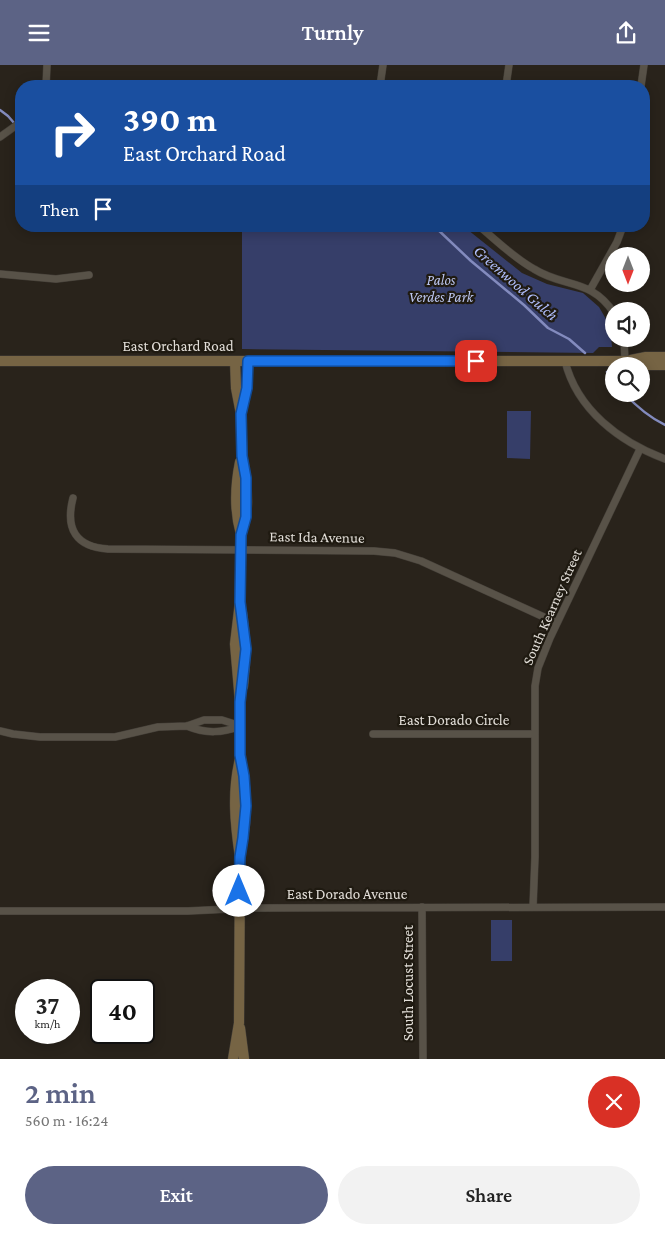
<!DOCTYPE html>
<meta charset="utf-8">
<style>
body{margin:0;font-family:"Crimson Pro",serif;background:#f2f2f2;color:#222;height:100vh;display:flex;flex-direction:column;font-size:19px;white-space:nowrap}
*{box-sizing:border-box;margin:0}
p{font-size:16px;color:#767676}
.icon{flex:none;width:28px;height:28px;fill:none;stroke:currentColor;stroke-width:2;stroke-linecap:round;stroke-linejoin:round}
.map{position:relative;height:994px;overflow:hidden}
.side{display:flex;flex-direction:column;background:#fff;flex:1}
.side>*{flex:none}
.top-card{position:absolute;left:15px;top:15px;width:635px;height:152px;border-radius:20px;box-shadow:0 2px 12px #0003;background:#1a4fa0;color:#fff;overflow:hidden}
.needle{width:32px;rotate:180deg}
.fabs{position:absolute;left:605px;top:182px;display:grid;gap:10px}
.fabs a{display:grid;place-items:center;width:45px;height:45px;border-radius:50%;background:#fff;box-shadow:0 2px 12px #0003;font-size:25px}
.speed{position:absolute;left:15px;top:914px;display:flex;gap:10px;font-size:25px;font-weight:700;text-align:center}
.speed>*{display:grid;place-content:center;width:65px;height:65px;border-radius:50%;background:#fff;box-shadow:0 2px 12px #0003;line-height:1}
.speed small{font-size:12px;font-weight:400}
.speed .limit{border:2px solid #111;border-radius:8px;background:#fff;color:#111}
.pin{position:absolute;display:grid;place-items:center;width:42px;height:42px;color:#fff;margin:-21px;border-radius:10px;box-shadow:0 2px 8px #0006}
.me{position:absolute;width:55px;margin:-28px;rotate:0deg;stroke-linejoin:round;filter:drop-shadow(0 0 4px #0008)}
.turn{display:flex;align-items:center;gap:18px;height:105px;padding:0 25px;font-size:22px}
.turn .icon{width:65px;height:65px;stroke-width:2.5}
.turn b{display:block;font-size:35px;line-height:42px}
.then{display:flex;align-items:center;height:48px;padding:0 25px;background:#0003;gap:10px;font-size:19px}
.round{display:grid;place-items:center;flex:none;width:52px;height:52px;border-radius:26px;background:#f2f2f2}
.overview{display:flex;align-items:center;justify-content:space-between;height:85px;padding:0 25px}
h1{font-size:30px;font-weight:600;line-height:38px;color:#5c6385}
.primary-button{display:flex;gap:10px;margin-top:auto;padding:10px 25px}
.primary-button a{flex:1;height:58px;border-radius:30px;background:#5c6385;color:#fff;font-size:20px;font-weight:600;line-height:58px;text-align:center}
.primary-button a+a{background:#f2f2f2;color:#222}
header{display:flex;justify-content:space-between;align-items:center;height:65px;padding:0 25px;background:#5c6385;color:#fff;font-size:22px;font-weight:600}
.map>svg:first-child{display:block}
.green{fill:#363e69}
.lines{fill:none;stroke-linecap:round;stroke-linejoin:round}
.stream{stroke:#838bbe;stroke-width:2.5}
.street-casing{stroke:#443f38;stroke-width:8}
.secondary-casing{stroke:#443f38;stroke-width:11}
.street{stroke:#585248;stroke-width:7}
.secondary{stroke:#766444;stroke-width:10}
.route-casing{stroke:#114b97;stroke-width:12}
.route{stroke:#1a73e8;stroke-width:9}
.labels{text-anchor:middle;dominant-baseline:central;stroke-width:4.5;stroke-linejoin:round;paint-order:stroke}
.park-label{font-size:15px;font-style:italic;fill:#bcc6f0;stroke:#1f1a11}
.street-label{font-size:15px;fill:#e2ded8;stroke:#1f1a11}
.water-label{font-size:16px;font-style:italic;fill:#afbdfb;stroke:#1f1a11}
</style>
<header><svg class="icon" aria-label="menu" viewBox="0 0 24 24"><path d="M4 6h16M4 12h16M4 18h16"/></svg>Turnly<svg class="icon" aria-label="share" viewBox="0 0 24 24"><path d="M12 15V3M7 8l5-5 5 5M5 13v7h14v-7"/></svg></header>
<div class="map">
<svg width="665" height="994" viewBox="0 0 665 994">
<rect width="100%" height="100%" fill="#29231b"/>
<path class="green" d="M 242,161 L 463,161 L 522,208 L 547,219 L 583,228 L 599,242 L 610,261 L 612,282 L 599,282 L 593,288 L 242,284 Z
M 507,346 L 531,346 L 530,394 L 507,393 Z
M 491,855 L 512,855 L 512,896 L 491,896 Z"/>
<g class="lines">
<path class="stream" d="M 0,45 L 8,51 L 21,66
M 434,161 L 471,196 L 524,240 L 548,263 L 569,274 L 585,288
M 607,307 L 614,315
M 625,329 C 637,342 649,352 665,360"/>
<g class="street-casing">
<path id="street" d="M 46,21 L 47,0
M 380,21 L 383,0
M 506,21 L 509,0
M 641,21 L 644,0
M 0,72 L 21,57
M 479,161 C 497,176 514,193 534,204 C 564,223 591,213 614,248
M 0,209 L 56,214 L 89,210
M 590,225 L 617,177 L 623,161
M 624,274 L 625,296
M 565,296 C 577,345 620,377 665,394
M 73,433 C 65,464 76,482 108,484 L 374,486 L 395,488 L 421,496 L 557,558
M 187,661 C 206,669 222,668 241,661
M 0,666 L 13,669 L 40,672 L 115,672 L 158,662 L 187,661 L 204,655 L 222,655 L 241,661
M 373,669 L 535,669
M 422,842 L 423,994
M 533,842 L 535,792 L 535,621 L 538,603 L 550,573 L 640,384
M 0,846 L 188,846 L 251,843 L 665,842"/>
</g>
<g class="secondary-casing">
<path id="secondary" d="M 631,295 L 646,292 L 665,292
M 0,296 L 625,296 L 647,300 L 665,300
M 235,296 L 236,323 L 241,349 L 242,391 L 246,413 L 247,437 L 246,451 L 241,470 L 240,537 L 235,579 L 240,637 L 240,690 L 245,723 L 245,758 L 240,792
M 242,343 L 247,323 L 248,296
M 240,397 C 235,422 234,445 241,469
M 242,548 L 246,584 L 243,621
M 240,963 L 244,994
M 233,994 L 239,958 L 240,792 C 235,758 232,727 240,694"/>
</g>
<use href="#street" class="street"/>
<use href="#secondary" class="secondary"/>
</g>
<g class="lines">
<g class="route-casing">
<path id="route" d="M 239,826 L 240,792 L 243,773 L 246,741 L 244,711 L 240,690 L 240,637 L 246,584 L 240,537 L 241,470 L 246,452 L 246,413 L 242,391 L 241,349 L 247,323 L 248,296 L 476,296"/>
</g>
<use href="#route" class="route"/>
</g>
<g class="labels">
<g class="park-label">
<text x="441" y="215">Palos<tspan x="441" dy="17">Verdes Park</tspan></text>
</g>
<g class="street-label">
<text x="178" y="281">East Orchard Road</text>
<text transform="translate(317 472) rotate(1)">East Ida Avenue</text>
<text transform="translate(552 542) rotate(-66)">South Kearney Street</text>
<text x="454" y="655">East Dorado Circle</text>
<text x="347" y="829">East Dorado Avenue</text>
<text transform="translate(408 918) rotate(-90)">South Locust Street</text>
</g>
<g class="water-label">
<text transform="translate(516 218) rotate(41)">Greenwood Gulch</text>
</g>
</g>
</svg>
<div class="fabs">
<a><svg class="needle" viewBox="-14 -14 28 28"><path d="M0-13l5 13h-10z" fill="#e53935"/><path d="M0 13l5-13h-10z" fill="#767676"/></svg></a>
<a><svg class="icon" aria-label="sound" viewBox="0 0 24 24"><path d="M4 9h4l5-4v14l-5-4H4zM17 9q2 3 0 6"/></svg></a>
<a><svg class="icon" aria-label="search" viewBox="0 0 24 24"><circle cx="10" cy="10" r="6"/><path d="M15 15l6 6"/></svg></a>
</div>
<div class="speed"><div>37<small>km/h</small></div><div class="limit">40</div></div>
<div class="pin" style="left:476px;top:296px;background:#d93025"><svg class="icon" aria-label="arrive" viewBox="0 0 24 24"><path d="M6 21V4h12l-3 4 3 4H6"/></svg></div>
<svg class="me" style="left:239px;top:826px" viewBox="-20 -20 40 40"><circle r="19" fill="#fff"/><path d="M0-13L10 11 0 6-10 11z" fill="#1a73e8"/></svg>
<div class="top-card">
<div class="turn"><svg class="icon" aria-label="right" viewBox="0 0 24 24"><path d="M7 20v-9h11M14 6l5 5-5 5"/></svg><div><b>390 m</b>East Orchard Road</div></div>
<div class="then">Then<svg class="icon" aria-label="arrive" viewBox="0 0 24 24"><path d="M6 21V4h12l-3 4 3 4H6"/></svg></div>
</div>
</div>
<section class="side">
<div class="overview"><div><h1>2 min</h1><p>560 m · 16:24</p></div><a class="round" style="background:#d93025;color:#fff"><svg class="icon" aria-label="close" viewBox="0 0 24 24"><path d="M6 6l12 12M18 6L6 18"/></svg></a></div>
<div class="primary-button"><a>Exit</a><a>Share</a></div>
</section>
